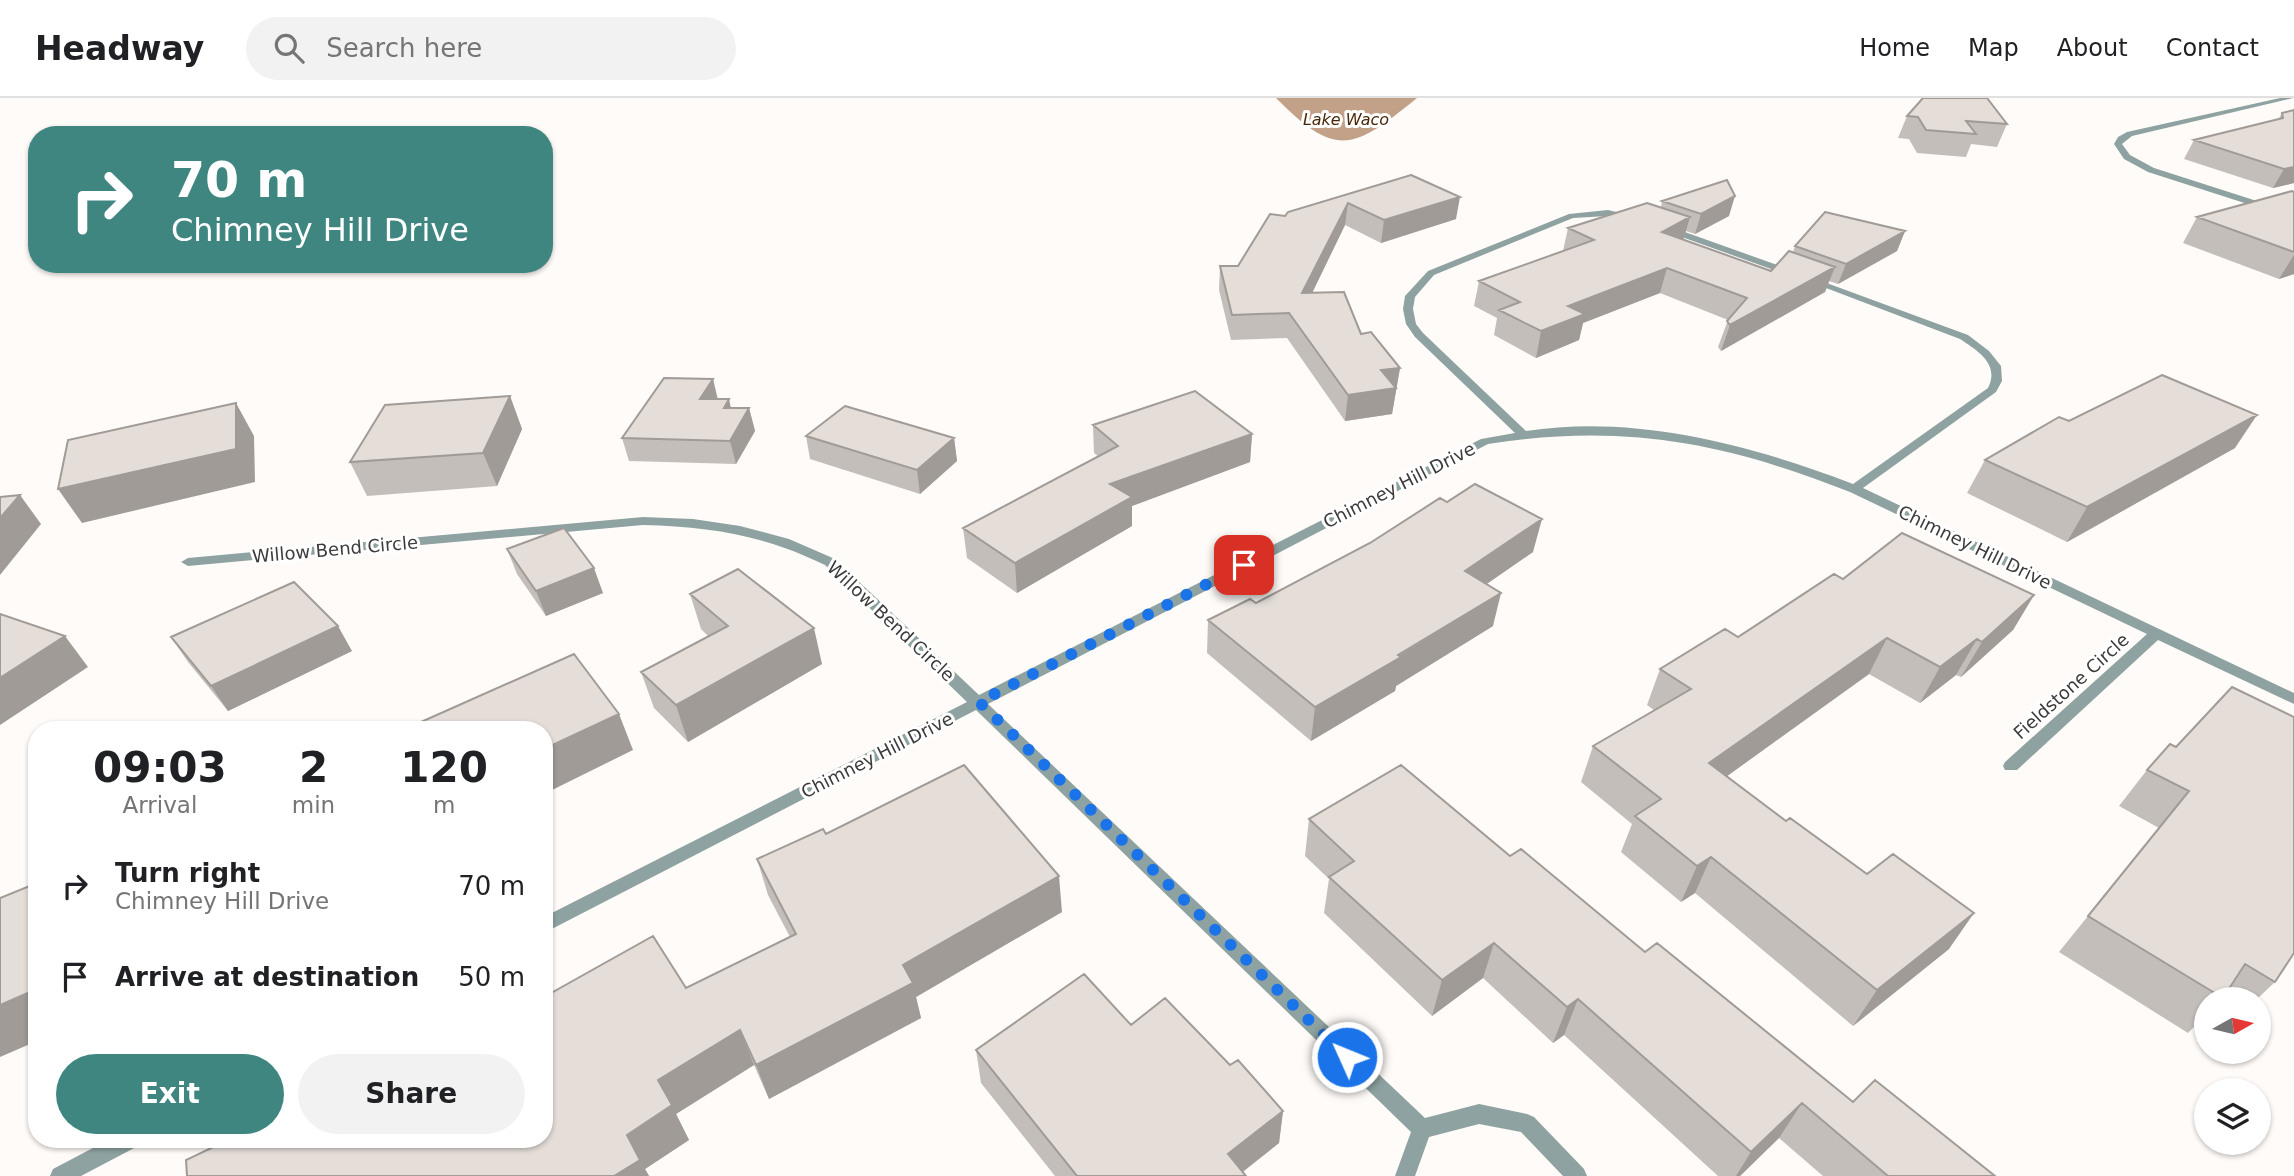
<!DOCTYPE html>
<style>
body{margin:0;font-family:"DejaVu Sans",sans-serif;background:#f2f2f2;color:#202124;height:100vh;display:flex;flex-direction:column;font-size:26px;white-space:nowrap}
*{box-sizing:border-box;margin:0}
p{font-size:23px;color:#757577}
.icon{flex:none;width:38px;height:38px;fill:none;stroke:currentColor;stroke-width:2;stroke-linecap:round;stroke-linejoin:round}
.map{position:relative;flex:1;overflow:hidden}
.sheet{position:absolute;left:28px;top:623px;width:525px;height:427px;display:flex;flex-direction:column;background:#fff;border-radius:28px;box-shadow:0 2px 5px #0004}
.sheet>*{flex:none}
.hud{position:absolute;left:28px;top:28px;width:525px;height:147px;border-radius:28px;box-shadow:0 2px 5px #0004;background:#3f8681;color:#fff;overflow:hidden}
.needle{width:46px;rotate:82deg}
.buttons{position:absolute;left:2194px;top:889px;display:grid;gap:14px}
.buttons a{display:grid;place-items:center;width:77px;height:77px;border-radius:50%;background:#fff;box-shadow:0 2px 5px #0004;font-size:35px}
.pin{position:absolute;display:grid;place-items:center;width:60px;height:60px;color:#fff;margin:-30px;border-radius:14px;box-shadow:0 4px 10px #0006}
.me{position:absolute;width:77px;margin:-38px;rotate:314deg;stroke-linejoin:round;filter:drop-shadow(0 0 5px #0008)}
.turn{display:flex;align-items:center;gap:24px;height:147px;padding:0 28px;font-size:32px}
.turn .icon{width:91px;height:91px;stroke-width:2.5}
.turn b{display:block;font-size:49px;line-height:60px}
.eta{display:flex;justify-content:space-evenly;align-items:center;height:119px;text-align:center}
.eta b{font-size:42px;font-weight:600;line-height:49px}
.button{display:flex;gap:14px;margin-top:auto;padding:14px 28px}
.button a{flex:1;height:80px;border-radius:42px;background:#3f8681;color:#fff;font-size:28px;font-weight:600;line-height:80px;text-align:center}
.button a+a{background:#f2f2f2;color:#202124}
ul{padding:0;list-style:none}
li{display:flex;align-items:center;gap:21px;height:91px;padding:0 28px}
li div{flex:1}
li b{display:block;font-size:26px}
li em{font-style:normal}
header{display:flex;align-items:center;gap:42px;box-sizing:border-box;height:98px;padding:0 35px;background:#fff;border-bottom:2px solid #e0e0e0}
header strong{font-size:33px}
nav{display:flex;gap:38px;margin-inline-start:auto;font-size:24px}
.search{width:490px;height:63px;background:#f2f2f2;display:flex;align-items:center;gap:18px;box-sizing:border-box;padding:0 24px;border-radius:38px;color:#757577;font-size:26px}
.map>svg:first-child{display:block}
.water{fill:#c3a188}
.lines{fill:none;stroke-linecap:round;stroke-linejoin:round}
.minor{fill:#8ea3a1;fill-rule:evenodd}
.wall{fill:#c4beba}
.shaded-wall{fill:#a09b97}
.building{fill:#e4ddd8;stroke:#a09b97;stroke-width:2}
.route{stroke:#1a73e8;stroke-width:12;stroke-dasharray:0 21.6}
.labels{text-anchor:middle;dominant-baseline:central;stroke-width:6;stroke-linejoin:round;paint-order:stroke}
.far-water-label{font-size:16px;font-style:italic;fill:#482607;stroke:#fff}
.street-label{font-size:18px;fill:#3d3b39;stroke:#fff}
</style>
<header>
<strong>Headway</strong>
<div class="search"><svg class="icon" aria-label="search" viewBox="0 0 24 24"><circle cx="10" cy="10" r="6"/><path d="M15 15l6 6"/></svg>Search here</div>
<nav><a>Home</a><a>Map</a><a>About</a><a>Contact</a></nav>
</header>
<div class="map">
<svg width="2294" height="1078" viewBox="0 0 2294 1078">
<rect width="100%" height="100%" fill="#fffbf8"/>
<path class="water" d="M 1276,0 L 1417,0 C 1354,51 1337,62 1276,0 Z"/>
<g class="lines">
<path class="minor" d="M 2280,0 L 2293,0 L 2132,38 L 2122,46 L 2130,57 L 2154,70 L 2294,115 L 2294,121 L 2148,74 L 2124,61 L 2114,46 L 2118,39 L 2127,34 Z
M 1608,112 L 1633,118 L 1629,121 L 1608,118 L 1573,120 L 1434,177 L 1415,199 L 1413,211 L 1416,226 L 1423,235 L 1526,333 C 1636,316 1751,347 1853,386 L 1988,290 C 2000,266 1978,253 1960,241 L 1805,182 L 1813,180 L 1968,237 L 1989,253 L 2001,268 L 2002,283 L 1996,294 L 1863,390 L 2294,595 L 2294,606 L 2158,542 L 2017,672 L 2005,672 L 2003,668 L 2005,664 L 2147,536 L 1850,394 C 1723,344 1623,325 1488,346 L 988,606 L 1425,1020 L 1479,1006 L 1527,1016 L 1534,1019 L 1584,1071 L 1587,1078 L 1563,1078 L 1521,1034 L 1479,1026 L 1429,1039 L 1415,1078 L 1395,1078 L 1411,1034 L 976,612 L 544,835 L 544,819 L 967,604 L 825,467 C 764,437 711,429 643,427 L 188,468 L 181,464 L 188,460 L 643,419 L 693,421 L 740,428 L 789,441 L 835,461 L 979,597 L 1481,341 L 1515,335 L 1415,239 L 1406,226 L 1403,211 L 1405,198 L 1428,173 L 1569,116 Z
M 1668,128 L 1794,173 L 1796,175 L 1788,177 L 1665,133 L 1665,129 Z
M 110,1041 L 141,1041 L 138,1048 L 81,1078 L 50,1078 L 53,1071 Z"/>
</g>
<path class="wall" d="M 2294,12 L 2294,85 L 2273,90 L 2184,61 L 2194,42 L 2278,22 L 2282,15 Z
M 1907,18 L 2007,26 L 1997,49 L 1971,46 L 1966,59 L 1917,55 L 1909,41 L 1898,40 Z
M 1411,77 L 1456,121 L 1381,145 L 1345,127 L 1312,195 L 1361,236 L 1400,270 L 1392,316 L 1345,323 L 1287,240 L 1231,242 L 1219,192 L 1220,168 L 1238,168 L 1285,118 Z
M 2294,94 L 2294,176 L 2279,181 L 2183,145 L 2197,119 Z
M 1662,103 L 1729,118 L 1695,136 L 1686,133 L 1683,142 L 1771,173 L 1793,154 L 1795,148 L 1905,133 L 1897,153 L 1838,186 L 1829,183 L 1825,194 L 1721,253 L 1718,249 L 1728,222 L 1660,195 L 1583,225 L 1579,242 L 1536,260 L 1494,237 L 1497,220 L 1474,208 L 1479,183 L 1563,153 L 1568,130 L 1661,109 Z
M 713,281 L 718,301 L 731,310 L 749,310 L 755,333 L 736,366 L 629,363 L 622,340 Z
M 510,298 L 522,331 L 497,388 L 367,398 L 350,364 Z
M 1093,327 L 1252,336 L 1250,364 L 1132,408 L 1132,428 L 1017,495 L 967,460 L 963,430 L 1099,359 L 1094,355 Z
M 806,338 L 954,340 L 957,363 L 920,396 L 810,361 Z
M 2235,350 L 2067,444 L 1967,395 L 1985,362 Z
M 507,451 L 603,495 L 546,518 L 517,476 Z
M 1533,454 L 1486,486 L 1493,528 L 1396,588 L 1395,593 L 1311,643 L 1207,555 L 1208,522 L 1256,505 Z
M 1843,481 L 2034,497 L 2013,532 L 1961,579 L 1956,577 L 1920,605 L 1869,576 L 1726,678 L 1949,851 L 1853,928 L 1695,795 L 1681,804 L 1621,754 L 1632,726 L 1581,684 L 1593,648 L 1654,612 L 1647,607 L 1660,571 L 1738,539 Z
M 690,496 L 822,566 L 688,644 L 654,610 L 641,574 L 708,538 L 701,531 Z
M 171,539 L 352,553 L 228,613 L 188,564 Z
M 2170,646 L 2275,884 L 2257,901 L 2207,901 L 2207,916 L 2188,935 L 2059,854 L 2159,730 L 2119,708 L 2147,672 Z
M 1309,721 L 1510,758 L 1645,854 L 1853,1004 L 1995,1078 L 1823,1078 L 1779,1040 L 1740,1078 L 1718,1078 L 1564,937 L 1553,945 L 1483,880 L 1432,918 L 1324,815 L 1329,781 L 1305,758 Z
M 826,736 L 1062,814 L 916,899 L 921,920 L 769,1001 L 754,967 L 676,1016 L 689,1042 L 645,1071 L 649,1078 L 187,1078 L 544,1041 L 686,890 L 790,839 L 768,797 L 757,761 Z
M 1131,927 L 1230,967 L 1283,1013 L 1279,1045 L 1243,1074 L 1246,1078 L 1055,1078 L 981,985 L 976,952 Z"/>
<path class="shaded-wall" d="M 2294,69 L 2294,85 L 2273,90 L 2284,71 Z
M 1735,98 L 1729,118 L 1695,136 L 1701,116 Z
M 1460,99 L 1456,121 L 1381,145 L 1384,122 Z
M 1348,105 L 1345,127 L 1300,220 L 1302,195 Z
M 1690,119 L 1683,143 L 1662,134 Z
M 1905,133 L 1897,153 L 1838,186 L 1846,166 Z
M 2294,157 L 2294,176 L 2279,181 Z
M 1835,169 L 1825,194 L 1721,253 L 1730,227 Z
M 1667,170 L 1660,195 L 1583,225 L 1579,242 L 1536,260 L 1541,233 L 1568,208 Z
M 1400,270 L 1392,316 L 1345,323 L 1348,297 L 1381,272 Z
M 713,281 L 718,304 L 700,301 Z
M 510,298 L 522,331 L 497,388 L 483,355 Z
M 729,301 L 734,324 L 724,310 Z
M 236,305 L 254,338 L 255,384 L 82,425 L 58,391 Z
M 749,310 L 755,333 L 736,366 L 730,343 Z
M 2257,317 L 2235,350 L 2067,444 L 2087,409 Z
M 1252,336 L 1250,364 L 1132,408 L 1132,428 L 1017,495 L 1015,465 L 1110,386 Z
M 954,340 L 957,363 L 920,396 L 917,372 Z
M 20,397 L 41,426 L 0,477 L 0,420 Z
M 1542,421 L 1533,454 L 1458,506 L 1465,473 Z
M 594,470 L 603,495 L 546,518 L 536,493 Z
M 1501,495 L 1493,528 L 1396,588 L 1395,593 L 1311,643 L 1315,609 Z
M 2034,497 L 2013,532 L 1961,579 L 1982,544 Z
M 338,528 L 352,553 L 228,613 L 211,588 Z
M 814,530 L 822,566 L 688,644 L 676,607 Z
M 65,538 L 88,569 L 0,627 L 0,580 Z
M 1887,540 L 1869,576 L 1694,702 L 1709,665 Z
M 1977,541 L 1956,577 L 1920,605 L 1940,569 Z
M 619,616 L 633,652 L 544,696 L 544,651 Z
M 1711,759 L 1695,795 L 1681,804 L 1697,768 Z
M 1059,778 L 1062,814 L 916,899 L 921,920 L 769,1001 L 756,967 L 903,867 Z
M 1974,815 L 1949,851 L 1853,928 L 1877,892 Z
M 1494,845 L 1483,880 L 1432,918 L 1442,882 Z
M 37,891 L 37,943 L 0,959 L 0,907 Z
M 1578,901 L 1564,937 L 1553,945 L 1567,909 Z
M 740,932 L 754,967 L 676,1016 L 689,1042 L 645,1071 L 649,1078 L 614,1078 L 627,1037 L 658,982 Z
M 1802,1005 L 1779,1040 L 1740,1078 L 1736,1078 L 1751,1054 Z
M 1283,1013 L 1279,1045 L 1237,1078 L 1228,1056 Z"/>
<path class="building" d="M 1923,0 L 1987,0 L 2007,26 L 1966,23 L 1976,36 L 1926,32 L 1918,19 L 1907,18 Z
M 2294,12 L 2294,69 L 2284,71 L 2194,42 L 2283,20 L 2282,15 Z
M 1411,77 L 1460,99 L 1384,122 L 1348,105 L 1302,195 L 1344,194 L 1361,236 L 1371,234 L 1400,270 L 1381,272 L 1396,290 L 1348,297 L 1289,215 L 1232,217 L 1220,168 L 1238,168 L 1270,116 L 1285,118 L 1288,114 Z
M 1727,82 L 1735,98 L 1701,116 L 1662,103 Z
M 2292,93 L 2294,94 L 2294,154 L 2197,119 Z
M 1647,105 L 1690,119 L 1662,134 L 1771,173 L 1789,153 L 1835,169 L 1730,227 L 1727,223 L 1747,200 L 1667,170 L 1568,208 L 1585,216 L 1541,233 L 1499,212 L 1520,204 L 1479,183 L 1594,142 L 1568,130 Z
M 1825,114 L 1905,133 L 1846,166 L 1795,148 Z
M 2162,277 L 2257,317 L 2087,409 L 1985,362 L 2059,319 L 2069,323 Z
M 664,280 L 713,281 L 700,301 L 729,301 L 724,310 L 749,310 L 730,343 L 622,340 Z
M 1195,293 L 1252,336 L 1110,386 L 1132,399 L 1015,465 L 963,430 L 1118,348 L 1093,327 Z
M 510,298 L 483,355 L 350,364 L 385,307 Z
M 236,305 L 236,351 L 58,391 L 68,342 Z
M 845,308 L 954,340 L 917,372 L 806,338 Z
M 1475,386 L 1542,421 L 1465,473 L 1501,495 L 1398,557 L 1401,559 L 1315,609 L 1208,522 L 1250,501 L 1256,505 L 1370,445 L 1440,400 L 1447,404 Z
M 20,397 L 0,420 L 0,399 Z
M 564,430 L 594,470 L 536,493 L 507,451 Z
M 1902,435 L 2034,497 L 1982,544 L 1977,541 L 1940,569 L 1887,540 L 1709,665 L 1786,723 L 1790,720 L 1867,776 L 1893,756 L 1974,815 L 1877,892 L 1711,759 L 1697,768 L 1635,718 L 1661,701 L 1593,648 L 1691,591 L 1660,571 L 1725,531 L 1738,539 L 1834,476 L 1843,481 Z
M 738,471 L 814,530 L 676,607 L 641,574 L 728,528 L 690,496 Z
M 294,484 L 338,528 L 211,588 L 171,539 Z
M 0,516 L 65,538 L 0,580 Z
M 574,556 L 619,616 L 544,651 L 544,632 L 403,632 Z
M 2232,589 L 2294,619 L 2294,855 L 2275,884 L 2245,866 L 2223,900 L 2088,818 L 2189,693 L 2147,672 L 2170,646 L 2176,649 Z
M 964,667 L 1059,778 L 903,867 L 913,885 L 756,967 L 740,932 L 658,982 L 672,1007 L 627,1037 L 640,1062 L 614,1078 L 187,1078 L 186,1062 L 230,1041 L 544,1041 L 544,899 L 653,838 L 686,890 L 796,836 L 757,761 L 823,731 L 826,736 Z
M 1401,667 L 1510,758 L 1521,751 L 1645,854 L 1657,845 L 1853,1004 L 1875,982 L 1995,1078 L 1888,1078 L 1802,1005 L 1751,1054 L 1578,901 L 1567,909 L 1494,845 L 1442,882 L 1329,779 L 1354,763 L 1309,721 Z
M 37,785 L 37,891 L 0,907 L 0,800 Z
M 1084,876 L 1131,927 L 1165,900 L 1230,967 L 1238,962 L 1283,1013 L 1228,1056 L 1246,1078 L 1077,1078 L 976,952 Z"/>
<g class="lines">
<path class="route" d="M 1244,467 L 979,604 L 1347,959"/>
</g>
<g class="labels">
<g class="far-water-label">
<text x="1346" y="21">Lake Waco</text>
</g>
<g class="street-label">
<text transform="translate(1399 387) rotate(-27)">Chimney Hill Drive</text>
<text transform="translate(1975 449) rotate(26)">Chimney Hill Drive</text>
<text transform="translate(335 451) rotate(-5)">Willow Bend Circle</text>
<text transform="translate(891 523) rotate(43)">Willow Bend Circle</text>
<text transform="translate(2071 588) rotate(-42)">Fieldstone Circle</text>
<text transform="translate(877 657) rotate(-27)">Chimney Hill Drive</text>
</g>
</g>
</svg>
<div class="buttons">
<a><svg class="needle" viewBox="-14 -14 28 28"><path d="M0-13l5 13h-10z" fill="#e53935"/><path d="M0 13l5-13h-10z" fill="#757577"/></svg></a>
<a><svg class="icon" aria-label="layers" viewBox="0 0 24 24"><path d="M12 4l9 5-9 5-9-5zM3 14l9 5 9-5"/></svg></a>
</div>
<div class="pin" style="left:1244px;top:467px;background:#d93025"><svg class="icon" aria-label="arrive" viewBox="0 0 24 24"><path d="M6 21V4h12l-3 4 3 4H6"/></svg></div>
<svg class="me" style="left:1347px;top:959px" viewBox="-20 -20 40 40"><circle r="17" fill="#1a73e8" stroke="#fff" stroke-width="3"/><path d="M0-11L8 9 0 5-8 9z" fill="#fff"/></svg>
<div class="hud">
<div class="turn"><svg class="icon" aria-label="right" viewBox="0 0 24 24"><path d="M7 20v-9h11M14 6l5 5-5 5"/></svg><div><b>70 m</b>Chimney Hill Drive</div></div>
</div>
<section class="sheet">
<div class="eta">
<div><b>09:03</b><p>Arrival</p></div>
<div><b>2</b><p>min</p></div>
<div><b>120</b><p>m</p></div>
</div>
<ul>
<li><svg class="icon" aria-label="right" viewBox="0 0 24 24"><path d="M7 20v-9h11M14 6l5 5-5 5"/></svg><div><b>Turn right</b><p>Chimney Hill Drive</p></div><em>70 m</em></li>
<li><svg class="icon" aria-label="arrive" viewBox="0 0 24 24"><path d="M6 21V4h12l-3 4 3 4H6"/></svg><div><b>Arrive at destination</b></div><em>50 m</em></li>
</ul>
<div class="button"><a>Exit</a><a>Share</a></div>
</section>
</div>
